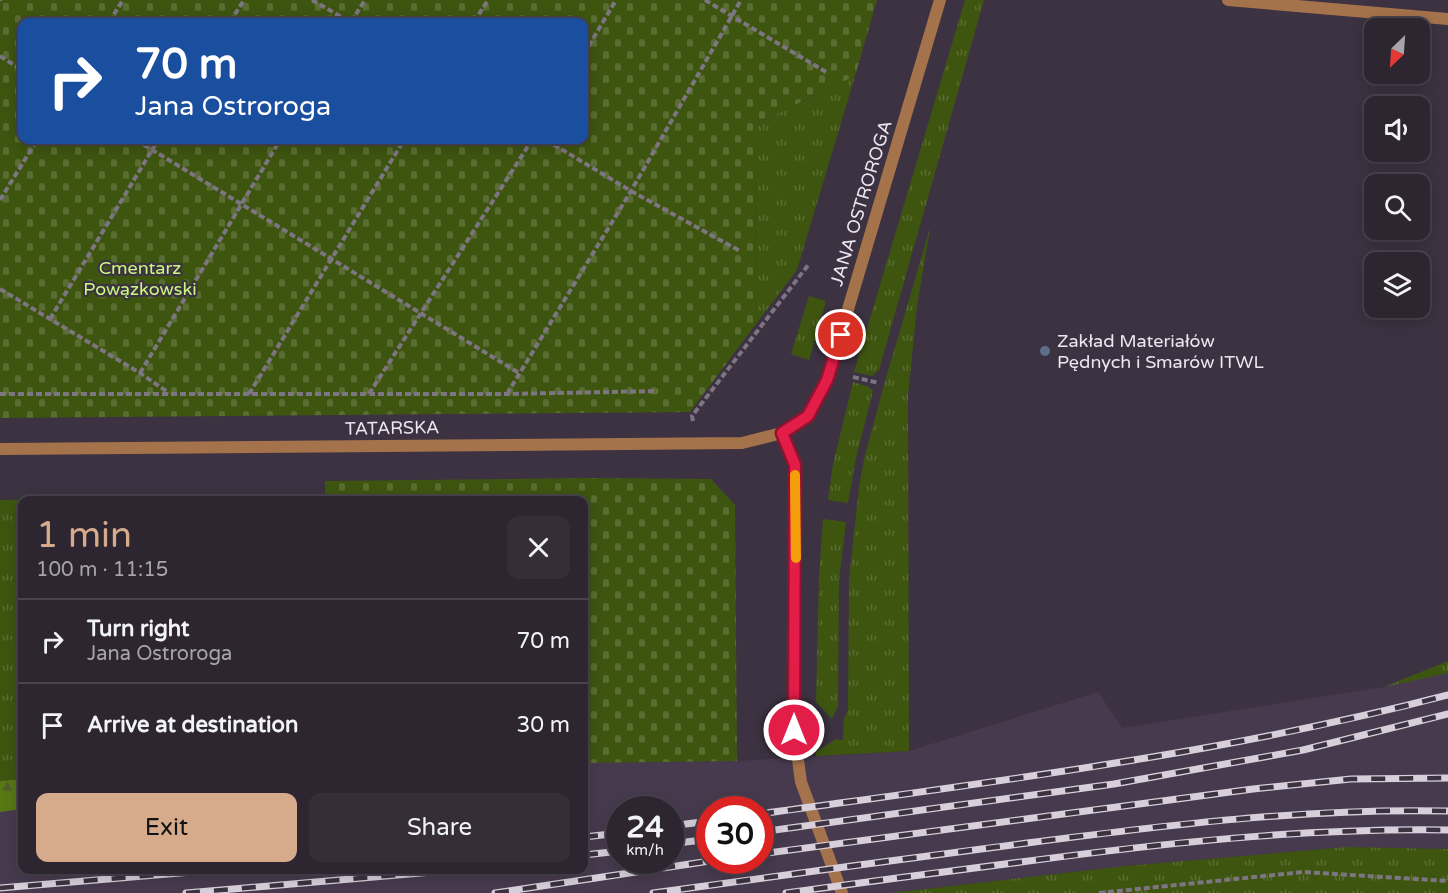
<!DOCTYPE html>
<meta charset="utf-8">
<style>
body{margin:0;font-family:"Varela Round",sans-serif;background:#352e39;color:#f1f3f6;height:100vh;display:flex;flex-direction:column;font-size:22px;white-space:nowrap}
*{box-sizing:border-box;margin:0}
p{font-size:20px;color:#a7a5ab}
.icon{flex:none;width:33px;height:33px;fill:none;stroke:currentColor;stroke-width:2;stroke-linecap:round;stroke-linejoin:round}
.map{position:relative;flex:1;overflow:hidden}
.drawer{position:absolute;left:18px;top:496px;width:570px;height:378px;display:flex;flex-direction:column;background:#2d2631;border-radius:12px;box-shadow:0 3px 15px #0003,0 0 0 2px #48434d}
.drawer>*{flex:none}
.banner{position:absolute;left:18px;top:18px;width:570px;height:126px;border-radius:12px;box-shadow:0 3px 15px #0003,0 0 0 2px #48434d;background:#1a4fa0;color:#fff;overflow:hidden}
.needle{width:39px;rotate:205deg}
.fabs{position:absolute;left:1364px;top:18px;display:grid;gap:12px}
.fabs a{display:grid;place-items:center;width:66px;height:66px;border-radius:12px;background:#2d2631;box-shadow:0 3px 15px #0003,0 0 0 2px #48434d;font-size:30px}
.speed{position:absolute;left:606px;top:796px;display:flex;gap:12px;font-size:30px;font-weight:700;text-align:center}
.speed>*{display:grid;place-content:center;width:78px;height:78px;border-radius:50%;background:#2d2631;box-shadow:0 3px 15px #0003,0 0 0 2px #48434d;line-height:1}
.speed small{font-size:15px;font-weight:400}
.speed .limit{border:9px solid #d22;background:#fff;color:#111}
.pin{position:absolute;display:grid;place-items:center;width:51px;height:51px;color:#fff;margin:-26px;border:3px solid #fff;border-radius:50%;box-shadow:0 2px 6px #0007}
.me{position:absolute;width:66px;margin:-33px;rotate:0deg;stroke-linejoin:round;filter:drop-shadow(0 0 4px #0008)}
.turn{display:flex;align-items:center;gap:21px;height:126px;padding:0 18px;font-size:27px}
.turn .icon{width:78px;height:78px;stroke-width:2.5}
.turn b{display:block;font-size:42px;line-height:51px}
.round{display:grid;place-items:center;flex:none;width:63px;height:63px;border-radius:12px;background:#352e39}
.headline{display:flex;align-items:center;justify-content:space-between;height:102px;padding:0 18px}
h1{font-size:36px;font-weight:600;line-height:45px;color:#d6ab8b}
.action{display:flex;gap:12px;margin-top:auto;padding:12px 18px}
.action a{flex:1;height:69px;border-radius:12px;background:#d6ab8b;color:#111;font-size:24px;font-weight:600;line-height:69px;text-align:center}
.action a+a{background:#352e39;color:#f1f3f6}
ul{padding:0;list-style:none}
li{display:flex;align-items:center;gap:18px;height:84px;padding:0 18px;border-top:2px solid #48434d}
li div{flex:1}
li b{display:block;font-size:22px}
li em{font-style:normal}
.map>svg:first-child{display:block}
.built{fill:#473a4e;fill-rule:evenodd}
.grass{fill:url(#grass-tufts)}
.forest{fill:url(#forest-firs)}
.cemetery{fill:url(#cemetery-stones);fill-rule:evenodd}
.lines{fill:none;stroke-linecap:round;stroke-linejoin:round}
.path{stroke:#7e7583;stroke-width:4;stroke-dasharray:6 3;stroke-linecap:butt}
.lane{stroke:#a5734b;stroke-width:12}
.street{stroke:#a5734b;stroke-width:12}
.rail-casing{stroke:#d7d0db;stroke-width:7}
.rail{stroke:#3c3241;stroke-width:4.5;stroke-dasharray:14;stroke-linecap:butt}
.route-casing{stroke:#92132f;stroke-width:15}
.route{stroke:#e11d48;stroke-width:10}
.slow{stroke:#f59e0b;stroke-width:10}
.service-dot{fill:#5c6f8a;stroke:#3c3241;stroke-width:2}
.labels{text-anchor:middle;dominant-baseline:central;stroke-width:4.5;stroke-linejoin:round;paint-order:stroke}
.street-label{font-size:18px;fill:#ece6f0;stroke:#3c3241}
.park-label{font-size:18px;fill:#c9f77f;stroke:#3c3241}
.poi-label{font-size:18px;fill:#ece6f0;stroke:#3c3241;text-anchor:start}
</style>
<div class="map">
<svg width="1448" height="893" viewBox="0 0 1448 893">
<defs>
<pattern id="grass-tufts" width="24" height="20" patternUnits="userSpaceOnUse" patternTransform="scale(1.5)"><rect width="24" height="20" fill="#3e5510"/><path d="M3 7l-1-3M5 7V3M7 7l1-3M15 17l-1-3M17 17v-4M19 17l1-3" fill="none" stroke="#5a6d33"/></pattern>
<pattern id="forest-firs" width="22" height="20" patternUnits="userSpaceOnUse" patternTransform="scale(1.5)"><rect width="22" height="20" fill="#587815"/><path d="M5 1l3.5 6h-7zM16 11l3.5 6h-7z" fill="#505e2e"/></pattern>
<pattern id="cemetery-stones" width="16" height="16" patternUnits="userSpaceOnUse" patternTransform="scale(1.5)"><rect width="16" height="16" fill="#3e5510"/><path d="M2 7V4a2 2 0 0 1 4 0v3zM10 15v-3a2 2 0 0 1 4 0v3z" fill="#5a6d33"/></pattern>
</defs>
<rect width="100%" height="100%" fill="#3c3241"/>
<path class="built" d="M 1448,661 L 1448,849 L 1347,847 L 1125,866 L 891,893 L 0,893 L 0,812 L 22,809 L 22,870 L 584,870 L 584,763 L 737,761 L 909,751 L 1098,692 L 1122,728 L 1384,687 ZM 620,810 L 670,810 L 670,861 L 620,861 ZM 710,810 L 760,810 L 760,861 L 710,861 Z"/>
<path class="grass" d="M 965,0 L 984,0 L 879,370 L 872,376 L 854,372 Z
M 855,76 L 797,270 L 756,324 L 755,124 Z
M 930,228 L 917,306 L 908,396 L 909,751 L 816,756 L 816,752 L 836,739 L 843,740 L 844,719 L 848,710 L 849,579 L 859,487 L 864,459 L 884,385 Z
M 809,296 L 826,301 L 809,360 L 791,354 Z
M 853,382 L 869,387 L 873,391 L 856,458 L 848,503 L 828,500 L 833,464 Z
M 325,494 L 325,501 L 22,501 L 22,779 L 0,781 L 0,500 Z
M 823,519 L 846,522 L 839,580 L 838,706 L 832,719 L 816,702 L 819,576 Z
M 1448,661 L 1448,673 L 1384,687 Z
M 1347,847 L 1448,849 L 1448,893 L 891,893 L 1125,866 Z"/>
<path class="forest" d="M 22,779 L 22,809 L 0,812 L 0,781 Z"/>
<path class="cemetery" d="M 0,0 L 877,0 L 855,76 L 755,124 L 756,324 L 690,412 L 0,418 ZM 22,22 L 584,22 L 584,140 L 22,140 Z
M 591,478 L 711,479 L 735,505 L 737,761 L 584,763 L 584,501 L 325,501 L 325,481 Z"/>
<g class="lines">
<path class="path" d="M 312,0 L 350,22
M 705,0 L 826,72
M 0,1 L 0,0
M 109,22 L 123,0
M 230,22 L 244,0
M 351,22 L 365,0
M 474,22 L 488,0
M 584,54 L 616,0
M 0,56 L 22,70
M 136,140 L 519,373
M 546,140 L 631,191 L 740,251
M 0,200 L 37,140
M 0,289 L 140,373 L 169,393
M 50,319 L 158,140
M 140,373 L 280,140
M 853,377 L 879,383
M 0,394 L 507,394 L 658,391
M 249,394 L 404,140
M 369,394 L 532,140
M 507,394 L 631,191 L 741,0
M 693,421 L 692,416 L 809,264
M 1099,893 L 1303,872 L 1448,881"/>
<path class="lane" d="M 1228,0 L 1448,19"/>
<path class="street" d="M 782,433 L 795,464 L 794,730 L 801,782 L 842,893
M 0,449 L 742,443 L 782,433 L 808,416 L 827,380 L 940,0"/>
<g class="rail-casing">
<path id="rail" d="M 760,814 C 991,782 1222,754 1448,695
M 670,826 L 710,821
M 760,832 L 1114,784 L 1303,750 L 1448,714
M 584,837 L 620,833
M 670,844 L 710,839
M 760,854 L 1253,789 L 1351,779 L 1448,778
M 584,855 L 620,851
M 0,888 L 216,870
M 186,893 L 456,870
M 495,893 L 710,861
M 653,893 C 778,876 902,859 1027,843 C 1167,825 1306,808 1448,811
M 786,893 C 864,882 943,872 1021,862 C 1164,843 1303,828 1448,830"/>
</g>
<use href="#rail" class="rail"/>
</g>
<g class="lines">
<g class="route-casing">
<path id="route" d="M 794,730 L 795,465 L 782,433 L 808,416 L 827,380 L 841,335"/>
</g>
<use href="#route" class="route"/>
<path class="slow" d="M 795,475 L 796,558"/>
</g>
<circle class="service-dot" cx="1045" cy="351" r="6"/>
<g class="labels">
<g class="street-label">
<text transform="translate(861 203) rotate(-73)">JANA OSTROROGA</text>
<text transform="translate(392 428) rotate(-1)">TATARSKA</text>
</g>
<g class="park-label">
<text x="140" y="268">Cmentarz<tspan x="140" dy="21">Powązkowski</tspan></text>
</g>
<g class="poi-label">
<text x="1057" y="341">Zakład Materiałów<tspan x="1057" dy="21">Pędnych i Smarów ITWL</tspan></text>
</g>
</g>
</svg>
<div class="fabs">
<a><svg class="needle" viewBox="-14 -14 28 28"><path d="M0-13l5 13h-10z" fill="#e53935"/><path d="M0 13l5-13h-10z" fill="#a7a5ab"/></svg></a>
<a><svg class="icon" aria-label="sound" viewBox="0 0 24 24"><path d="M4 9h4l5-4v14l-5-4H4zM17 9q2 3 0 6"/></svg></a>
<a><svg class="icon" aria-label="search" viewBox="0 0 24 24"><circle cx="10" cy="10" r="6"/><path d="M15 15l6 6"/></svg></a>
<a><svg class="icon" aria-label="layers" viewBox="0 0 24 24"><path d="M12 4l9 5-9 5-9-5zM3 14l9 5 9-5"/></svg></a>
</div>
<div class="speed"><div>24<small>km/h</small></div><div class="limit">30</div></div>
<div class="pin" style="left:841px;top:335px;background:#d93025"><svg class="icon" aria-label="arrive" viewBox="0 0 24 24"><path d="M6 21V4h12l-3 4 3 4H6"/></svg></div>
<svg class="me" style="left:794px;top:730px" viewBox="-20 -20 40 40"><circle r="17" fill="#e11d48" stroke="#fff" stroke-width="3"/><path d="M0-11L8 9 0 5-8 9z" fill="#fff"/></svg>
<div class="banner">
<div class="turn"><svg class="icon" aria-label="right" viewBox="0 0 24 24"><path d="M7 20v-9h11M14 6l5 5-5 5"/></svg><div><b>70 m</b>Jana Ostroroga</div></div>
</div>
<section class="drawer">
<div class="headline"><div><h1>1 min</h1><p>100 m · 11:15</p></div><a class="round"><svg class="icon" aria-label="close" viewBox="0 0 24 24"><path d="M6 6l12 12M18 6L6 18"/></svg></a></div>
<ul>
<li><svg class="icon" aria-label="right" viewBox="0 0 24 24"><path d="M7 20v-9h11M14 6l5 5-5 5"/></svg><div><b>Turn right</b><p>Jana Ostroroga</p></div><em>70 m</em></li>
<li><svg class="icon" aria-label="arrive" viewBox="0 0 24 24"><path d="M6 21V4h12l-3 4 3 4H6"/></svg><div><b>Arrive at destination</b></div><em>30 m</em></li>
</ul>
<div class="action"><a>Exit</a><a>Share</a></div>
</section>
</div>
